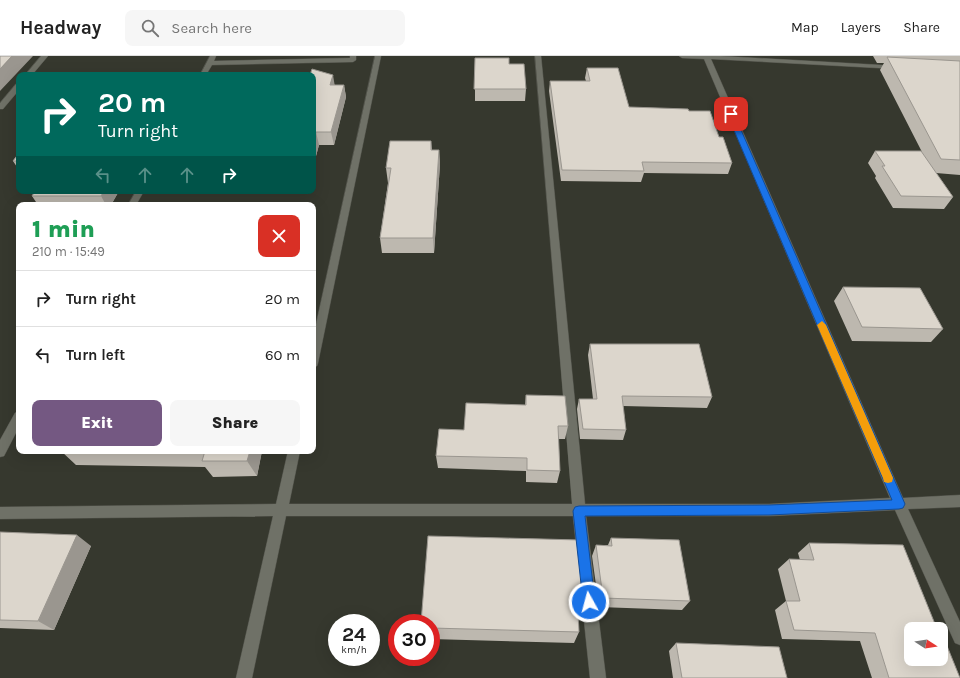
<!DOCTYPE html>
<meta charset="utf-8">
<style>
body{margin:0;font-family:Karla,sans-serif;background:#f6f6f6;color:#222;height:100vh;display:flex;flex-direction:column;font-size:15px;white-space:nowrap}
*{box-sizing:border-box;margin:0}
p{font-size:13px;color:#767676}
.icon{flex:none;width:22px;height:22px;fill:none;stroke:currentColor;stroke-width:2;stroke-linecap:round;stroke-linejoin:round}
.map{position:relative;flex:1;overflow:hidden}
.drawer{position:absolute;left:16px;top:146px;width:300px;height:252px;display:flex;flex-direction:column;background:#fff;border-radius:8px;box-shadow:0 4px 16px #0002}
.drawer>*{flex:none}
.hud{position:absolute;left:16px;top:16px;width:300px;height:122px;border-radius:8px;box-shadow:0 4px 16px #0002;background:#00695c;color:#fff;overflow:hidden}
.needle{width:26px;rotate:102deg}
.controls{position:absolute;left:904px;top:566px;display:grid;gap:8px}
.controls a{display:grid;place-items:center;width:44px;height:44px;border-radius:8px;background:#fff;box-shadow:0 4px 16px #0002;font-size:20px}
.speed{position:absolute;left:328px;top:558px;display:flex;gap:8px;font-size:20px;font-weight:700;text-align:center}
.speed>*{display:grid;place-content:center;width:52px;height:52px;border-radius:50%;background:#fff;box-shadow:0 4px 16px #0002;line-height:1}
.speed small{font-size:10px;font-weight:400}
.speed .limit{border:6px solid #d22;background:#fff;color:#111}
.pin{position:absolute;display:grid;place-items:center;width:34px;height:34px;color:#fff;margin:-17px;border-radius:8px;box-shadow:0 2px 6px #0006}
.me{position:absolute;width:44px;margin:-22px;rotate:353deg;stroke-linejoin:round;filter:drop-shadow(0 0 3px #0008)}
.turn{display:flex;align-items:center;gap:14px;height:84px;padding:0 16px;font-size:18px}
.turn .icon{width:52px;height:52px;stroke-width:2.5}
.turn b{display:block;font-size:28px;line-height:34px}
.lanes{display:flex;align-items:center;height:38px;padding:0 16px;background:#0003;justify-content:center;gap:20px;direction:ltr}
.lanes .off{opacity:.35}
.round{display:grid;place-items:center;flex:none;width:42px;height:42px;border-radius:8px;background:#f6f6f6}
.summary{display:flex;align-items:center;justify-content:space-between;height:68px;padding:0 16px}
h1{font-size:24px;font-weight:800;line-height:30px;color:#1e9e55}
.action{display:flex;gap:8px;margin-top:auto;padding:8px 16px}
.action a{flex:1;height:46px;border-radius:8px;background:#745882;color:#fff;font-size:16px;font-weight:800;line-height:46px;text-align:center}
.action a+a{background:#f6f6f6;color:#222}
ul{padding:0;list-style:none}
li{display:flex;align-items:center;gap:12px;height:56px;padding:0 16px;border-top:1px solid #e0e0e0}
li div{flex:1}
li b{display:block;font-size:15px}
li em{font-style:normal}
header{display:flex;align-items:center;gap:24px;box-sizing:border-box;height:56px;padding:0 20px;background:#fff;border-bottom:1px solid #e0e0e0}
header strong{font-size:19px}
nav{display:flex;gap:22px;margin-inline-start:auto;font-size:14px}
.search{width:280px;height:36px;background:#f6f6f6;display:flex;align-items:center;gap:10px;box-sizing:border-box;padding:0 14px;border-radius:8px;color:#767676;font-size:15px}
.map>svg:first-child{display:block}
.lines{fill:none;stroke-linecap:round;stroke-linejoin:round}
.minor-casing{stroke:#52534b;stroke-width:1}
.minor{fill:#6f7167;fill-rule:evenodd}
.wall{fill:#bdb8af}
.shaded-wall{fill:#9a968f}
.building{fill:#dcd6cc;stroke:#9a968f}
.route{fill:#1a73e8;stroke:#114b97}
.slow{fill:#f59e0b}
</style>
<header>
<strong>Headway</strong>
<div class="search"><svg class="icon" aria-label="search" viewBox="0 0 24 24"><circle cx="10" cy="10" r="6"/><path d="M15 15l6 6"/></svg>Search here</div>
<nav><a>Map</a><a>Layers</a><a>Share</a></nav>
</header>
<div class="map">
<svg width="960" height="622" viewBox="0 0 960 622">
<rect width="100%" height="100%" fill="#36382e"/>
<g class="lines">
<g class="minor-casing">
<path id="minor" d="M 41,0 L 48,0 L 32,19 L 25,19 Z
M 210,0 L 216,0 L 214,5 L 350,2 L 350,0 L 356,0 L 356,4 L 353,6 L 212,9 L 206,19 L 200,19 Z
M 375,0 L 381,0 L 318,307 L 317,310 L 313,311 L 313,282 Z
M 535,0 L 541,0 L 585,448 L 769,448 L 890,442 L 704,3 L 682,2 L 679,0 L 721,0 L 899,10 L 900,11 L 897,13 L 711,3 L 903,442 L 960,439 L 960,451 L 908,453 L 960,566 L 960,589 L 955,587 L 895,454 L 769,460 L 586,460 L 606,622 L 590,622 L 573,460 L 286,460 L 252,622 L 236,622 L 273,460 L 0,463 L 0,451 L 276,448 L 288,395 L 300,395 L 289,448 L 572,448 Z
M 16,28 L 19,28 L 19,34 L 3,53 L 0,53 L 0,47 Z
M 136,135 L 144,135 L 136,149 L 128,149 Z
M 19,355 L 19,371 L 4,400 L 0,401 L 0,384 L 15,357 Z"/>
</g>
<use href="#minor" class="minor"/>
</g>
<path class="wall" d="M 873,0 L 960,0 L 960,119 L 936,117 L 953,141 L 944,153 L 893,152 L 875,122 L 876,120 L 868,107 L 875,95 L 922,96 L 880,14 L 884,7 L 877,7 Z
M 475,2 L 509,8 L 526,33 L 525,45 L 475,45 Z
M 587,12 L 629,51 L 689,55 L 719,81 L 732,107 L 728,118 L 644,117 L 641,126 L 561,125 L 549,35 L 550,25 L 586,25 L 585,22 Z
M 313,19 L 335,29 L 344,29 L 346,41 L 334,89 L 319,89 L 313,111 Z
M 431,85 L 432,94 L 439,94 L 440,108 L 434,197 L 382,197 L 380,182 L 388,127 L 386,112 Z
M 19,97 L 19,114 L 13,105 Z
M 119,135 L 111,149 L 38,149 L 32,140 Z
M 843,231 L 943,273 L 931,286 L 852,285 L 834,245 Z
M 590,288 L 712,341 L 707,352 L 623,350 L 626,374 L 623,384 L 580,383 L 577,353 L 579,343 L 593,343 L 588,299 Z
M 526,339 L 568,370 L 565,383 L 558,383 L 560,415 L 557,427 L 526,426 L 526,415 L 438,412 L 436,400 L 464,374 L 525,349 Z
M 61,395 L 262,395 L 257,420 L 213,421 L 205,411 L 76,409 Z
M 0,476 L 91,490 L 54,574 L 0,572 Z
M 428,480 L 586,538 L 581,551 L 578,551 L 579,576 L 574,587 L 431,583 Z
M 611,482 L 690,545 L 682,554 L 599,551 L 592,500 L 596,489 L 608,489 Z
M 809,487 L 911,573 L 960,622 L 872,622 L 860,585 L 782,583 L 775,554 L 786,545 L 778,513 L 789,503 L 800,504 L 798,497 Z
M 676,587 L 787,622 L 673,622 L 669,595 Z"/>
<path class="shaded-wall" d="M 12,0 L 33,0 L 0,35 L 0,13 Z
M 333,19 L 335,31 L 330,29 Z
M 344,29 L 346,41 L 334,89 L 331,76 Z
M 316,76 L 319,89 L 313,111 L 313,88 Z
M 439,94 L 440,108 L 434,197 L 433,182 Z
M 104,135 L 119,135 L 111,149 L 106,149 L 101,140 Z
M 250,395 L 262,395 L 257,420 L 247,405 Z
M 77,479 L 91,490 L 54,574 L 38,565 Z"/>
<path class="building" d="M 0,0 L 12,0 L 0,13 Z
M 887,1 L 960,5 L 960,104 L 941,103 Z
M 475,2 L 509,2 L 509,8 L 524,8 L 526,33 L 474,33 Z
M 587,12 L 618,12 L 629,51 L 688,53 L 689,55 L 710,55 L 719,81 L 723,81 L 732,107 L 642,106 L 644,115 L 562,114 L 550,25 L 590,25 Z
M 312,13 L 333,19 L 330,29 L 344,29 L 331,76 L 316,76 L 313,88 L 313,19 L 310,19 Z
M 390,85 L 431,85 L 431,94 L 439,94 L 433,182 L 380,182 L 391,112 L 386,112 Z
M 875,95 L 921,95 L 953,141 L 901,140 L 882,110 L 885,110 Z
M 19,97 L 19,105 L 13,105 Z
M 35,135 L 104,135 L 101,140 L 32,140 Z
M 843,231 L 920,232 L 943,273 L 862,271 Z
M 590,288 L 699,288 L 712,341 L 622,340 L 626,374 L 583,373 L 579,343 L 597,343 Z
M 526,339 L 565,340 L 568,370 L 558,370 L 560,415 L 527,414 L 527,402 L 436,400 L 439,373 L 464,374 L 466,347 L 526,349 Z
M 186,395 L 250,395 L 247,405 L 202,405 L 205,395 Z
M 0,476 L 77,479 L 38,565 L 0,564 Z
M 428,480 L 580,484 L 586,538 L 577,538 L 579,576 L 431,572 L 431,567 L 421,567 Z
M 611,482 L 679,484 L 690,545 L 603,542 L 596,489 L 612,490 Z
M 809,487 L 903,489 L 937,573 L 911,573 L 911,603 L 941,603 L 941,582 L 942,585 L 945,585 L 960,622 L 889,622 L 875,577 L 794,574 L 786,545 L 800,545 L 789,503 L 814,504 Z
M 676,587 L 779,591 L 787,622 L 682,622 Z"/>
<path class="route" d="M 731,56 L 734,58 L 905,448 L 903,452 L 899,453 L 769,459 L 585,460 L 595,546 L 593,550 L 589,552 L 585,550 L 583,546 L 573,455 L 575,451 L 579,450 L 769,449 L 892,444 L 727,58 Z"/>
<path class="slow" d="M 822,265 L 826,269 L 893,422 L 892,426 L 888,427 L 884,426 L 883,422 L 817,269 Z"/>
</svg>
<div class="controls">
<a><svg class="needle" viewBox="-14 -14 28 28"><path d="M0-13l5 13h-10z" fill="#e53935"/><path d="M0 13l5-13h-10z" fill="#767676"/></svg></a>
</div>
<div class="speed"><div>24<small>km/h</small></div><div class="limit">30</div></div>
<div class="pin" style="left:731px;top:58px;background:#d93025"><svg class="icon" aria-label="arrive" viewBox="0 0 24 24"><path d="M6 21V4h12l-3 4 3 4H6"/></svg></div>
<svg class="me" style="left:589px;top:546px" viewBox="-20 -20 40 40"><circle r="17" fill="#1a73e8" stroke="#fff" stroke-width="3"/><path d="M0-11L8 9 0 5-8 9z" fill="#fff"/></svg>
<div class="hud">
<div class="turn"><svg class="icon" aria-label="right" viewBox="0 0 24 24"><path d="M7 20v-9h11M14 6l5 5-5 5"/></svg><div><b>20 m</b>Turn right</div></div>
<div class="lanes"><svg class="icon off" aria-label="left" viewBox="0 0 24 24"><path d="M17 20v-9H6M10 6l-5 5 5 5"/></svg><svg class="icon off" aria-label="ahead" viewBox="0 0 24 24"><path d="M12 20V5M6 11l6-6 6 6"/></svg><svg class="icon off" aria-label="ahead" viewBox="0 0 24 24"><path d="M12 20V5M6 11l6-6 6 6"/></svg><svg class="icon" aria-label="right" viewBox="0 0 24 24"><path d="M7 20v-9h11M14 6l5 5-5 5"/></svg></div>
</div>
<section class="drawer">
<div class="summary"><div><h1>1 min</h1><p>210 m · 15:49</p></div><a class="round" style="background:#d93025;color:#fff"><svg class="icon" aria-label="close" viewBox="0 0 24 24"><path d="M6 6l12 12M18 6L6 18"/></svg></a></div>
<ul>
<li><svg class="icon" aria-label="right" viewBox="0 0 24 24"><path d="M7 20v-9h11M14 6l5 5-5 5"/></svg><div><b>Turn right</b></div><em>20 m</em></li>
<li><svg class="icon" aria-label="left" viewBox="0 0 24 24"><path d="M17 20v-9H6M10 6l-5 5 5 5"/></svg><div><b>Turn left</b></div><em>60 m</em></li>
</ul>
<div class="action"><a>Exit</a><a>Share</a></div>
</section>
</div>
